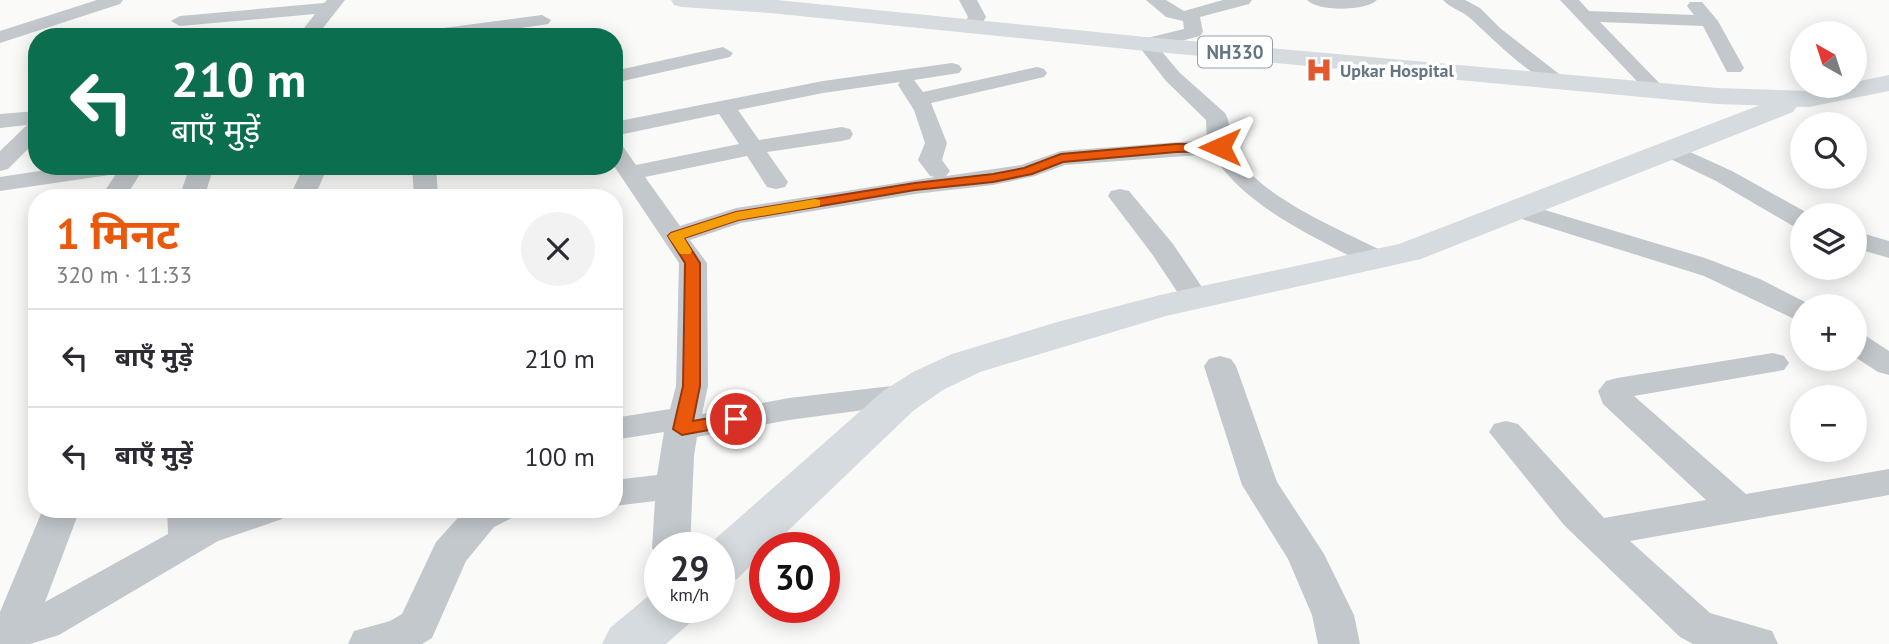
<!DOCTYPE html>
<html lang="hi">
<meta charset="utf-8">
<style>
body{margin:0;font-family:"PT Sans","Noto Sans Devanagari",sans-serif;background:#f2f2f3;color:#2b2b33;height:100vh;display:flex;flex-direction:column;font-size:26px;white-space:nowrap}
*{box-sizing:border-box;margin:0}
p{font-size:23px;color:#7c7c81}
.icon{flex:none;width:38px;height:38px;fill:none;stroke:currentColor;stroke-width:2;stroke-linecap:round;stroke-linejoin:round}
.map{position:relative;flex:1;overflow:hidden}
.drawer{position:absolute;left:28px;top:189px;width:595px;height:329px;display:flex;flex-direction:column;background:#fff;border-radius:28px;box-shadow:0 4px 18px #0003}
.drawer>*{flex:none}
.hud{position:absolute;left:28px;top:28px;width:595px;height:147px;border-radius:28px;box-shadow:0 4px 18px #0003;background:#0b6e4f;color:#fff;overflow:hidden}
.needle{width:46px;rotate:321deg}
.fabs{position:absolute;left:1790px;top:21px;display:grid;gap:14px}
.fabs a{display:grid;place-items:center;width:77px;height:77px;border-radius:50%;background:#fff;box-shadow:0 4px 18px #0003;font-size:35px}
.speed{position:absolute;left:644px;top:532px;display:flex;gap:14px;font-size:35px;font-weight:700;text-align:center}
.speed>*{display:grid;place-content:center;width:91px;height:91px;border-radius:50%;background:#fff;box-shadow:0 4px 18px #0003;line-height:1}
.speed small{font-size:18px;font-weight:400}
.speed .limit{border:10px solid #d22;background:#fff;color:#111}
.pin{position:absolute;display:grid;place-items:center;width:60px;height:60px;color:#fff;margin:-30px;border:4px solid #fff;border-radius:50%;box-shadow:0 2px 7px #0007}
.me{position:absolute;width:77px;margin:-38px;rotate:270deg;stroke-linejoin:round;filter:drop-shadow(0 0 5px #0008)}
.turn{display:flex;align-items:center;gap:24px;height:147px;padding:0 28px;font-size:32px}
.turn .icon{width:91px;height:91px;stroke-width:2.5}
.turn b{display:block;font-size:49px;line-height:60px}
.round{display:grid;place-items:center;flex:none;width:74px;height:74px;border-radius:37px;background:#f2f2f3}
.head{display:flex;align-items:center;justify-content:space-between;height:119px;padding:0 28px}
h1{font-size:42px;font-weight:700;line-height:52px;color:#ea580c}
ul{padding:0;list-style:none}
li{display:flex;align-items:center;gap:21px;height:98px;padding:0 28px;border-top:2px solid #e1e1e2}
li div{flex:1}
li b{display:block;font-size:26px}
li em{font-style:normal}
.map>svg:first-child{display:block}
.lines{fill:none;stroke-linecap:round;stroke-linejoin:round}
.minor{fill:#c3c8cc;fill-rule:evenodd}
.major{fill:#d6dbdf;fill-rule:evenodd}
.highway{fill:#d6dbdf;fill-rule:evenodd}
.route{fill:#ea580c;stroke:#983908;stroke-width:2}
.slow{fill:#f59e0b}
.labels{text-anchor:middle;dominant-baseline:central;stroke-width:7;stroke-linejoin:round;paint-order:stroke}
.far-poi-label{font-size:18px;font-weight:bold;fill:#657683;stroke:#fff;text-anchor:start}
.shield{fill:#fff;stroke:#939fa8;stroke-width:2}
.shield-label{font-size:19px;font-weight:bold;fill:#657683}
</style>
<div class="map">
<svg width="1889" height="644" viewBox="0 0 1889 644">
<rect width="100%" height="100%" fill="#fafaf8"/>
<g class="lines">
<path class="minor" d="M 97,0 L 123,0 L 120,4 L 0,43 L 0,31 Z
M 327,0 L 345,0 L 316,37 L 297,37 L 315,14 L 180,26 L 171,21 L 180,16 L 324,3 Z
M 959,0 L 977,0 L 986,17 L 978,30 L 972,31 L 963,26 L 968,17 Z
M 1146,0 L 1166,0 L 1184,11 L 1223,0 L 1252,0 L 1249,4 L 1200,17 L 1203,32 L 1200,36 L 1158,47 L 1180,73 L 1225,113 C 1233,126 1227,143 1238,159 C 1269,202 1342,230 1388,254 L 1392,260 L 1388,266 L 1378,268 L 1368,266 C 1313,235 1247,209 1212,154 L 1065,165 L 1035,176 L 993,185 L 915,194 L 741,223 L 690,240 L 707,263 L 708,386 L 702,414 L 789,398 L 909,384 L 921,387 L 925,394 L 921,401 L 909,404 L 789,420 L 697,437 L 694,456 L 690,548 L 660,548 L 660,559 L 657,558 L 652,548 L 655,501 L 614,506 L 614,480 L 657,475 L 664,432 L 614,440 L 614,418 L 670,409 L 676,386 L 679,263 L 614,166 L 614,143 L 622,145 L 636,165 L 739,144 L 719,114 L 614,136 L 614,122 L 823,81 L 952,63 L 959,65 L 962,69 L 959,73 L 914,80 L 923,92 L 1037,67 L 1044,69 L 1047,73 L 1044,77 L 931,103 L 947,143 L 942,160 L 950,171 L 946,176 L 1021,165 L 1061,151 L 1207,140 L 1206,120 L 1166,81 L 1137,44 L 1139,40 L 1184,29 L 1183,21 L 1166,17 ZM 900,82 L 898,85 L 914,110 L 925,143 L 918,160 L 930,176 L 935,177 L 736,208 L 680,226 L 645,177 L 747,156 L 767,187 L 776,189 L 785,187 L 788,182 L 767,152 L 842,141 L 850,139 L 853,134 L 850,129 L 842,127 L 759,140 L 738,110 L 823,93 Z
M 1307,0 L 1377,0 C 1366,11 1318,12 1307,0 Z
M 1443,0 L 1465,0 L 1480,8 L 1500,28 L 1568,81 L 1565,85 C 1543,91 1488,34 1470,18 C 1462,11 1450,8 1443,0 Z
M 1560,0 L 1579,0 L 1589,11 L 1694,15 L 1687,6 L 1690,2 L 1702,2 L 1718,21 L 1744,68 L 1741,72 L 1727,72 L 1703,26 L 1600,22 L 1667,91 L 1664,95 L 1650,95 Z
M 542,15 L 551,20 L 548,24 L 462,37 L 412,37 L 421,31 Z
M 723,47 L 733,53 L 730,57 L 614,83 L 614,71 Z
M 37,111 L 37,140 L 8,169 L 0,171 L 0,151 L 27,125 L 0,128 L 0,114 Z
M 1668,142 L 1732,171 L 1811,215 L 1802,215 L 1802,229 L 1793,226 L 1716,181 L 1660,154 L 1657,149 L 1660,144 Z
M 72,166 L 145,166 L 125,198 L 100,198 L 116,174 L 0,191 L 0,177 Z
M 190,166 L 214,166 L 204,198 L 179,198 Z
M 304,166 L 328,166 L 314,198 L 289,198 Z
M 412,166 L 436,166 L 438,198 L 414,198 Z
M 1120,189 L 1129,191 L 1173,244 L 1210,299 L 1206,305 L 1196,308 L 1186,305 L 1152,254 L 1108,196 L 1111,191 Z
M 1518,202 L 1705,258 L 1760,279 L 1813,306 L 1802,306 L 1802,321 L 1792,318 L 1704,276 L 1509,215 L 1505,210 L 1509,205 Z
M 1855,231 L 1889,241 L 1889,258 L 1855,248 Z
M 1855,334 L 1866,336 L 1889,351 L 1889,375 L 1878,372 L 1855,357 Z
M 1773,353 L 1784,356 L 1789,363 L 1784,370 L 1634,396 L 1746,494 L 1889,469 L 1889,495 L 1630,541 L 1710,613 L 1772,631 L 1778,644 L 1693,644 L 1680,637 L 1564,525 L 1489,432 L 1494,424 L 1506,421 L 1518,424 L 1604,518 L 1706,500 L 1603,404 L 1598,391 L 1606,381 L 1617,378 Z
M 1220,356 L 1231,359 L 1236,366 L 1277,482 L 1324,554 L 1354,615 L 1360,644 L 1318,644 L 1312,615 L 1288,559 L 1242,485 L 1204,366 L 1209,359 Z
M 43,509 L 80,509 L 45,602 L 168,534 L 167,509 L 205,509 L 205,516 L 226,509 L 287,509 L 282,519 L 218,541 L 59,635 L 30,644 L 0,644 L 0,612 Z
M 466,509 L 515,509 L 510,519 L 494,527 L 466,561 L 432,638 L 422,644 L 348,644 L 354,631 L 390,621 L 402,614 L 436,542 Z"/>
<path class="major" d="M 1788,91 L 1798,93 L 1802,99 L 1793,112 L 1421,259 L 1166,316 L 980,372 L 943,390 L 913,411 L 770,548 L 765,548 L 765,552 L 737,579 L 719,585 L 719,548 L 705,548 L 883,391 L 913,372 L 952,354 L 1061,321 L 1160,295 L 1399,244 L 1773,100 L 1778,93 Z
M 660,590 L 660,607 L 698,607 L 691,622 L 666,644 L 602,644 L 610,628 L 653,592 Z"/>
<path class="highway" d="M 671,0 L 777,0 L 1146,37 L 1717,88 L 1809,91 L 1835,86 L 1855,86 L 1855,82 L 1889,75 L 1889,91 L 1809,107 L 1717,104 L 1146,51 L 770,13 L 682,7 L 674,5 Z"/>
</g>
<path class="route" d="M 1176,144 L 1220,144 L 1226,147 L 1220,151 L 1176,152 L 1063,162 L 1032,174 L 993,182 L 915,190 L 738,220 L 684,238 L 700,263 L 700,386 L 693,421 L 736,413 L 745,419 L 736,425 L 682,435 L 673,429 L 683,386 L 685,263 L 668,236 L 671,233 L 736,212 L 915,183 L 993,174 L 1024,168 L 1061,154 Z"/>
<path class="slow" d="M 815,199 L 820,200 L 820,206 L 738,220 L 684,238 L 692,251 L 690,254 L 680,254 L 668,236 L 671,233 L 736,212 Z"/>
<defs>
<g id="hospital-bare" transform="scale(2.1)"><path d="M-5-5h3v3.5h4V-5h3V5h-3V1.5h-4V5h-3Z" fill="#e4572e" stroke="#fff" stroke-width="2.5" paint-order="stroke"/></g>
</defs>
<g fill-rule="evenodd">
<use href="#hospital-bare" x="1319" y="70"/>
</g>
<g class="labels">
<g class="far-poi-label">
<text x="1340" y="70">Upkar Hospital</text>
</g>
<rect class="shield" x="1198" y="36.5" width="74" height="31" rx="5"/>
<g class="shield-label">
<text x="1235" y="52">NH330</text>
</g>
</g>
</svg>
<div class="fabs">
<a><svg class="needle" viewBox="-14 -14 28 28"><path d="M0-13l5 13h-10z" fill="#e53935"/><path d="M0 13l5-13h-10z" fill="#7c7c81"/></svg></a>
<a><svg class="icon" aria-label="search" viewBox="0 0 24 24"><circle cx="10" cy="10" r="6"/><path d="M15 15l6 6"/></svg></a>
<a><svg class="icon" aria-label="layers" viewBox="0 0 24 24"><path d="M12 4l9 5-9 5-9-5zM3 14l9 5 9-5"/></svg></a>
<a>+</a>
<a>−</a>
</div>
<div class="speed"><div>29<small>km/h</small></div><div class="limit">30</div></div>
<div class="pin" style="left:736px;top:419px;background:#d93025"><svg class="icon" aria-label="arrive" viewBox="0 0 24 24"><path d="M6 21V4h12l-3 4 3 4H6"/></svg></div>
<svg class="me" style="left:1220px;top:147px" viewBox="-20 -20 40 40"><path d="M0-17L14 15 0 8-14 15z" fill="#ea580c" stroke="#fff" stroke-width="4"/></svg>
<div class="hud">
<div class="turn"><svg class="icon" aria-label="left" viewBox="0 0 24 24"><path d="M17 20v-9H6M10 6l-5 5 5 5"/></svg><div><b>210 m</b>बाएँ मुड़ें</div></div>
</div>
<section class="drawer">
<div class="head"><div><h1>1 मिनट</h1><p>320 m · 11:33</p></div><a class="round"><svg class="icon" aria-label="close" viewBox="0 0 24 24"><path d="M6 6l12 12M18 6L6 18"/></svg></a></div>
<ul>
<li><svg class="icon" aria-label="left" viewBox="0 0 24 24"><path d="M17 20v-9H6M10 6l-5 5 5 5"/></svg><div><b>बाएँ मुड़ें</b></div><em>210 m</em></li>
<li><svg class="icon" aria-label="left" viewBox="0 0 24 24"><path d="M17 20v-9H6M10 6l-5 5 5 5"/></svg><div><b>बाएँ मुड़ें</b></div><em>100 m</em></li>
</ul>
</section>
</div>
